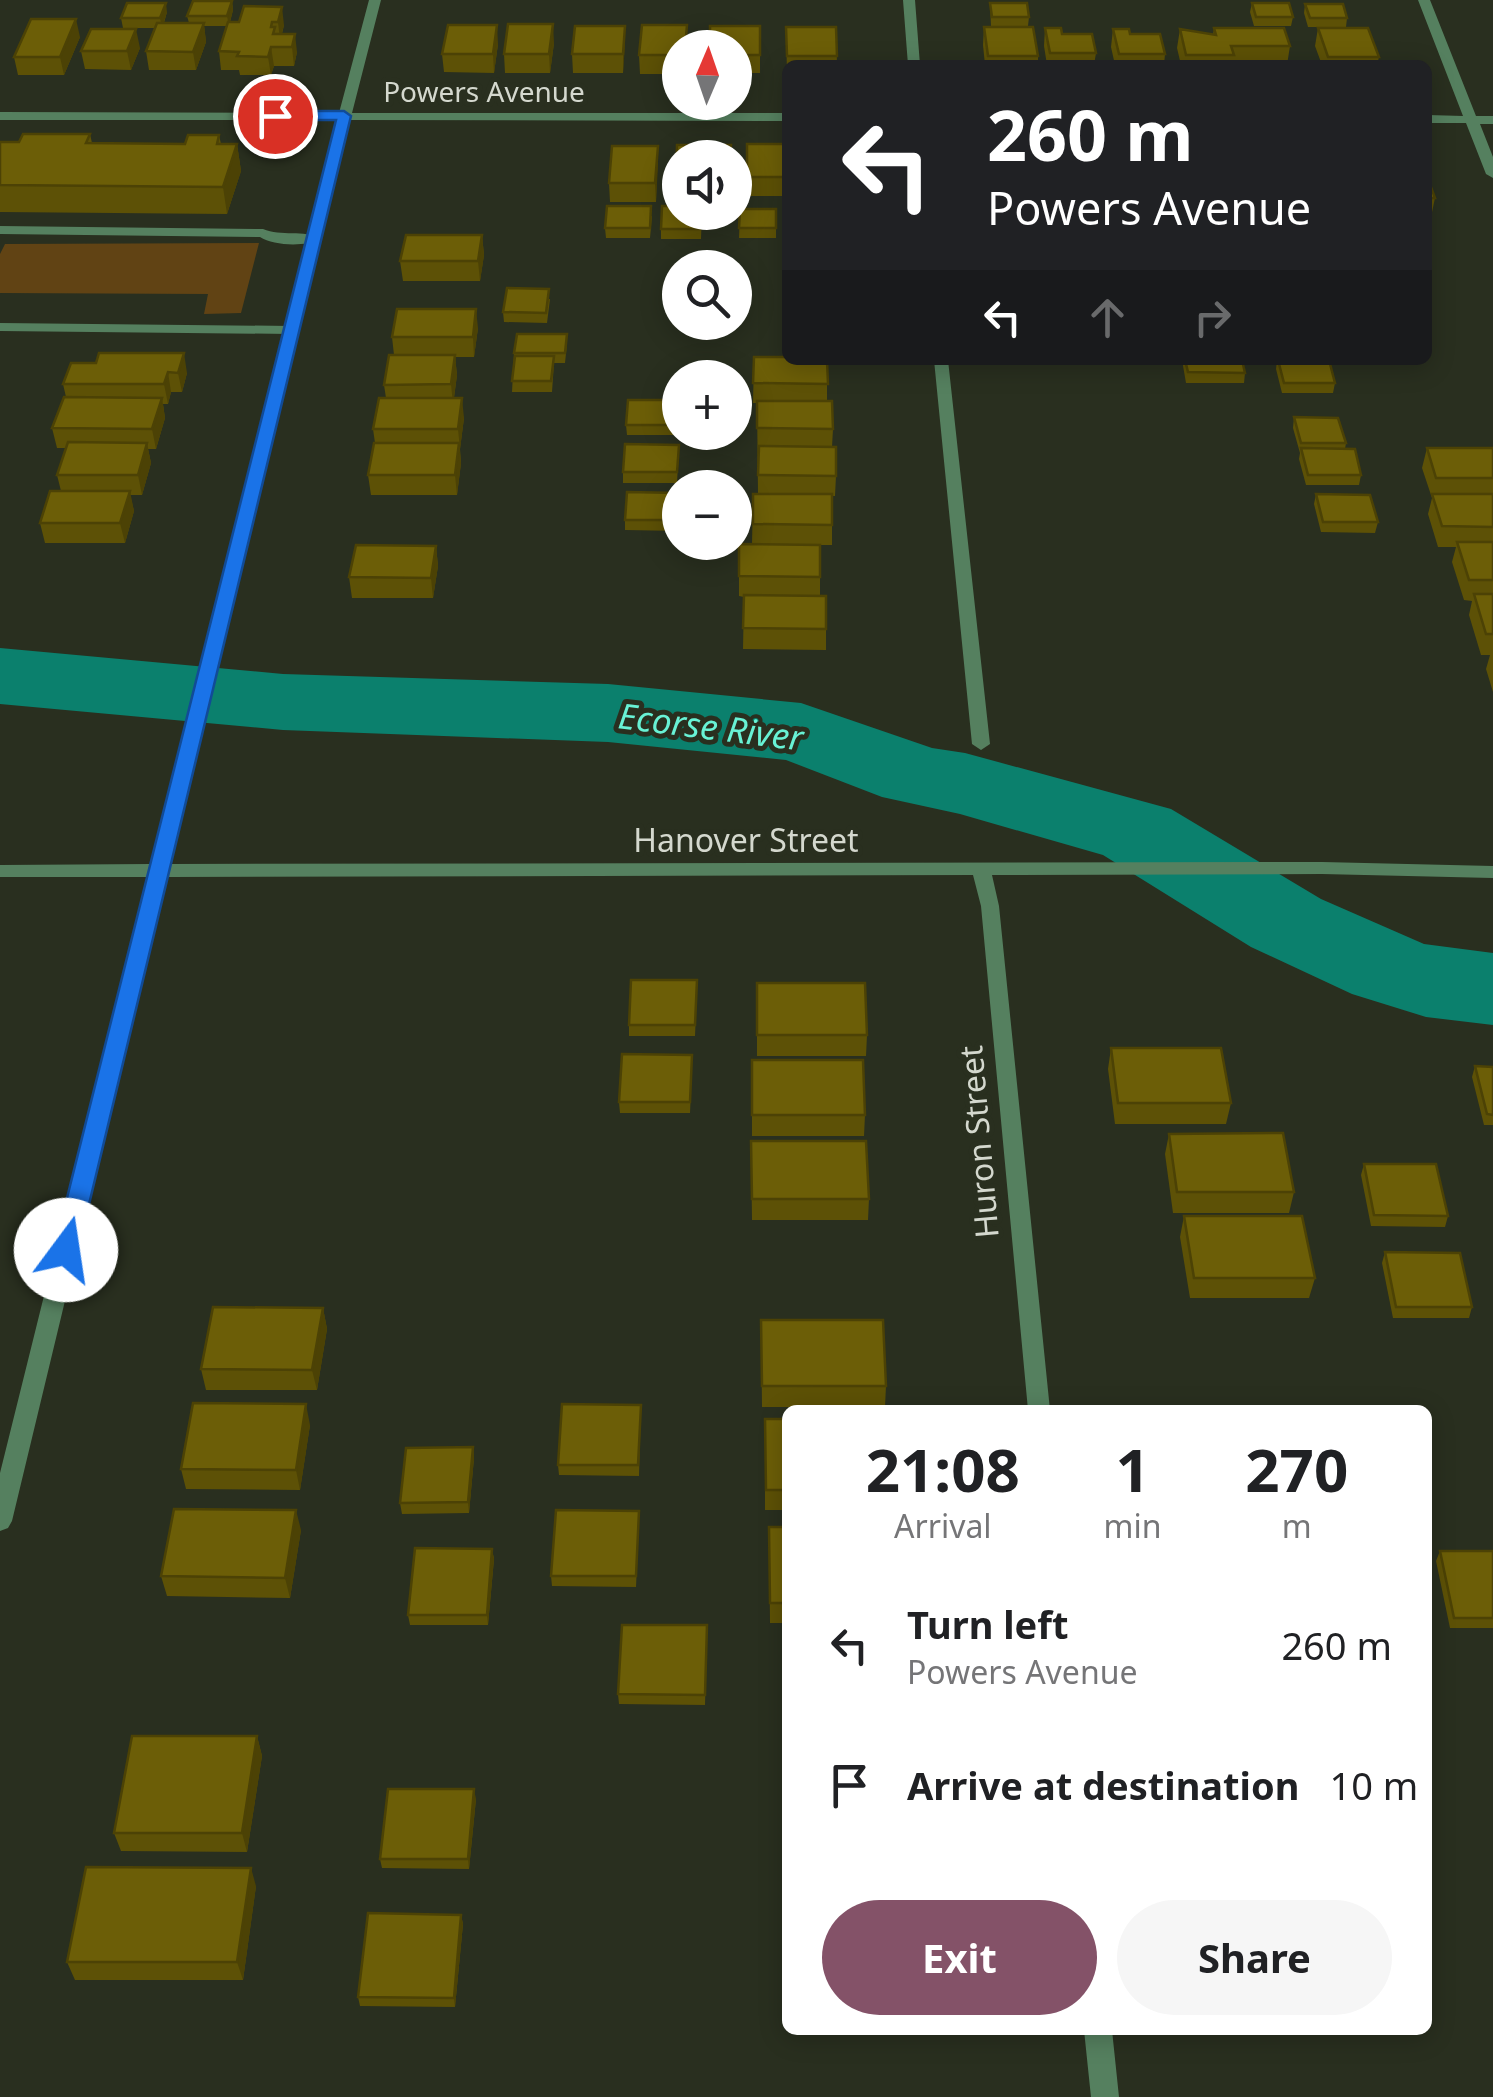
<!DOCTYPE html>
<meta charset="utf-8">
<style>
body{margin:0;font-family:"Noto Sans",sans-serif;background:#f6f6f6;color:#202124;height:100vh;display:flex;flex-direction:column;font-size:38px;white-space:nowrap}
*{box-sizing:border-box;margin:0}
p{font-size:32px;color:#757577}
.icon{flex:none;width:55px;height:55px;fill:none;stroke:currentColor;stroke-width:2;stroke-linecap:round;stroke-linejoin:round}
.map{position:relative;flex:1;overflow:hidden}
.side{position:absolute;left:782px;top:1405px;width:650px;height:630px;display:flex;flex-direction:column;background:#fff;border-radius:15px;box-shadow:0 5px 25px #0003}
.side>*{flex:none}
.banner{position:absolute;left:782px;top:60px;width:650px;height:305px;border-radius:15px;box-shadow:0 5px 25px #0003;background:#202124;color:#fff;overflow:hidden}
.needle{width:65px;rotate:2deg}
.fabs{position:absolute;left:662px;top:30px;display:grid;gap:20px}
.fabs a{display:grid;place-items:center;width:90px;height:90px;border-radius:50%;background:#fff;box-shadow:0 5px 25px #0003;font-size:50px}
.pin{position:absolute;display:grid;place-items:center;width:85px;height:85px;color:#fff;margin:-42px;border:5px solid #fff;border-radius:50%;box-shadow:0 2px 10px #0007}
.me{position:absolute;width:110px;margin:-55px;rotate:14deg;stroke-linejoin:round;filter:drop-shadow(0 0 8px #0008)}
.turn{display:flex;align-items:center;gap:35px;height:210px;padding:0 40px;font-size:45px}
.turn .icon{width:130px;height:130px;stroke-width:2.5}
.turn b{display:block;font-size:70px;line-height:85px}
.lanes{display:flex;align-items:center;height:95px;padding:0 40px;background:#0003;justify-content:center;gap:50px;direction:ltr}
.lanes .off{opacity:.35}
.eta{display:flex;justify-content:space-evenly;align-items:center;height:170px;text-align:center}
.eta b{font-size:60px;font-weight:700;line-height:70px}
.button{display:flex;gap:20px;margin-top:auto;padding:20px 40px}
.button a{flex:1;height:115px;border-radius:60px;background:#845268;color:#fff;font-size:40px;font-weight:700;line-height:115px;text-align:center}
.button a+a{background:#f6f6f6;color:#202124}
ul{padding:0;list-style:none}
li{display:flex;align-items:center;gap:30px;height:140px;padding:0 40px}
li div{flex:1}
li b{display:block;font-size:38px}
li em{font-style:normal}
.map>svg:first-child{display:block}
.green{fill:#614314}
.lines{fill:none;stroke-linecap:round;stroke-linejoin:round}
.river{fill:#0b806d;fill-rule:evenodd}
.service{fill:#55805f;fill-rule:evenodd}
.minor{fill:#55805f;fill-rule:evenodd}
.wall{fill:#5d5106}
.shaded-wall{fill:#4c4205}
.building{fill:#6c5e07;stroke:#4c4205;stroke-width:2.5}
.route{fill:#1a73e8;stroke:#114b97;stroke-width:2.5}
.labels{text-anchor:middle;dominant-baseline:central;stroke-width:10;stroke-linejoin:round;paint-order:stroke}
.far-street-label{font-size:28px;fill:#d4d8ce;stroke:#292f1f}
.street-label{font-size:32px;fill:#d4d8ce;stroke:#292f1f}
.water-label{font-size:35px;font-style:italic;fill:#68f2d5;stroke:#292f1f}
</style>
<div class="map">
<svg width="1493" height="2097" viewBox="0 0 1493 2097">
<rect width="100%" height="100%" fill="#292f1f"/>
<path class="green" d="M 259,243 L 241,313 L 204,314 L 208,294 L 0,293 L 0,254 L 5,244 Z"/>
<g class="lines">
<path class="river" d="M 0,648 L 283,674 L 608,684 L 801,703 L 932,748 L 965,753 L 1171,809 L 1321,899 L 1424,944 L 1493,953 L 1493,1025 L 1426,1017 L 1352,994 L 1251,947 L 1103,855 L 960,814 L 882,797 L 786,760 L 608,742 L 283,730 L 0,704 Z"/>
<path class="service" d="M 0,226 L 263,229 C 281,237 304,229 320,239 C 306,247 274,246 260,237 L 0,234 Z
M 0,323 L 291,326 L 298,330 L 291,334 L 0,331 Z"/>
<path class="minor" d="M 369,0 L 381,0 L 352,113 L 788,113 L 788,121 L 350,120 L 170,864 L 1322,862 L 1493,866 L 1493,878 L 1322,874 L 992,875 L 999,906 L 1050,1410 L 1028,1410 L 981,906 L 973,875 L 167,877 L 12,1521 L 8,1528 L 0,1531 L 0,1473 L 148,877 L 0,877 L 0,865 L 151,864 L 337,120 L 0,120 L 0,112 L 339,113 Z
M 903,0 L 915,0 L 920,65 L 908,65 Z
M 1418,0 L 1430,0 L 1476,116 L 1493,116 L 1493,124 L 1480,124 L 1493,157 L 1493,178 L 1486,174 L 1466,123 L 1428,123 L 1428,115 L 1463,116 Z
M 934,360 L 948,360 L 990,744 L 981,750 L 972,744 Z
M 1084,2030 L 1112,2030 L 1119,2097 L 1091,2097 Z"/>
</g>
<path class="wall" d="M 232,1 L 233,10 L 230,22 L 239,22 L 244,6 L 284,25 L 282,34 L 297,52 L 294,66 L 274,66 L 271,75 L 240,75 L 239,70 L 221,70 L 219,51 L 227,26 L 204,26 L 206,42 L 196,70 L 149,70 L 146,51 L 155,28 L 123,28 L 121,18 L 167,12 L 164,23 L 189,23 L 187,16 Z
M 990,3 L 1029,17 L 1028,26 L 991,26 Z
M 1252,3 L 1293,17 L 1291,26 L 1254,26 L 1250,12 Z
M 1305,4 L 1347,18 L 1346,27 L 1308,27 L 1304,13 Z
M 687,25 L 687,48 L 680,48 L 680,74 L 640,74 L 639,55 Z
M 625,26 L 623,73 L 573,73 L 572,54 Z
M 760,26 L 760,73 L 735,73 L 735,48 Z
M 786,27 L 836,27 L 837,65 L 788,65 L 787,74 Z
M 984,27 L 1038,56 L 1038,65 L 985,65 L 983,45 Z
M 1045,28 L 1062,34 L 1096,53 L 1094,65 L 1047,65 L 1044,46 Z
M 1214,28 L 1290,46 L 1287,65 L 1181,65 L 1177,48 L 1180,29 L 1213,35 Z
M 1318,28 L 1379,57 L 1377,65 L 1322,65 L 1315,46 Z
M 1113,29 L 1130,34 L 1165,54 L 1164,65 L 1115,65 L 1111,47 Z
M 80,37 L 64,75 L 18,75 L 14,57 Z
M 554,43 L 550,73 L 505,73 L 504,54 Z
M 498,44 L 494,73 L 444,72 L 442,54 Z
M 140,48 L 131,70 L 85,69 L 81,51 Z
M 90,134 L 92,143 L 185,144 L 219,135 L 221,144 L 237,144 L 241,171 L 227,214 L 0,212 L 0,142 L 19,142 Z
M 747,144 L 788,144 L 788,196 L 747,196 Z
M 658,146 L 656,202 L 610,202 L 609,183 Z
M 680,158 L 680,197 L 677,197 L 676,178 Z
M 1428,179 L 1435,198 L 1431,217 L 1428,217 Z
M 740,209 L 776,209 L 776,238 L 739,238 Z
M 702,212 L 701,239 L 661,239 L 661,229 Z
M 652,216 L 650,238 L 606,238 L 605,228 Z
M 482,235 L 484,255 L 480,281 L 403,281 L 400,261 Z
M 550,299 L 547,323 L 504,322 L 503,312 Z
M 478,328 L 474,357 L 455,357 L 457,375 L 454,398 L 464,418 L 460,449 L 461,463 L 457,495 L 371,495 L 368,475 L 375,443 L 373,429 L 386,398 L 384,385 L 394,355 L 392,337 Z
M 567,344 L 565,363 L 554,363 L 552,392 L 512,392 L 514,353 Z
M 754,357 L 827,360 L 827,401 L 833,429 L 832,447 L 836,476 L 835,496 L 832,496 L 832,545 L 820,545 L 820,596 L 826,629 L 826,650 L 743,649 L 744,597 L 739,596 L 739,544 L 752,544 L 753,494 L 758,494 L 757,403 L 753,403 Z
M 1182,360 L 1242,360 L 1245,373 L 1244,383 L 1186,383 Z
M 1277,360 L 1335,383 L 1333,393 L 1282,393 L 1276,369 Z
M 71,363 L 187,373 L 182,392 L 171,392 L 168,404 L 163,404 L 165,418 L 156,449 L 148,449 L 151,463 L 142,495 L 130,495 L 134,511 L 125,543 L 45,543 L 40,523 L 61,491 L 57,475 L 66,448 L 57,448 L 52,428 L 66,397 L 63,384 Z
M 680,400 L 679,435 L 627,435 L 626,425 Z
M 1294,417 L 1346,443 L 1345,449 L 1361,475 L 1359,485 L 1306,485 L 1299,459 L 1300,453 L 1293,428 Z
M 679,445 L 677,483 L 623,483 L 623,472 Z
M 1427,448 L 1493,448 L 1493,692 L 1486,669 L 1490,655 L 1481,655 L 1469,615 L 1472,601 L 1464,600 L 1452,562 L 1456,547 L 1438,547 L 1428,514 L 1432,498 L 1422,468 Z
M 680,493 L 680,531 L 625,530 L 625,520 Z
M 1316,494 L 1378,522 L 1375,533 L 1321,532 L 1314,504 Z
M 436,546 L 438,566 L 433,598 L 352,598 L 349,577 Z
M 757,983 L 867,1035 L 866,1056 L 757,1056 Z
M 697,991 L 695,1036 L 629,1036 L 629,1025 Z
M 1111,1048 L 1231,1103 L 1226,1124 L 1115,1124 L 1108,1069 Z
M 752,1060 L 865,1115 L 864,1136 L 752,1136 Z
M 692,1066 L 690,1113 L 620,1113 L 619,1102 Z
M 1475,1066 L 1493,1067 L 1493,1125 L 1484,1125 L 1472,1077 Z
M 1169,1134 L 1294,1192 L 1289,1213 L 1173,1213 L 1165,1154 Z
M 751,1141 L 869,1199 L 868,1220 L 752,1220 Z
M 1364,1164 L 1448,1216 L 1445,1227 L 1371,1226 L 1361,1175 Z
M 1184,1216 L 1315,1278 L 1309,1298 L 1190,1298 L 1180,1237 Z
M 1385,1252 L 1472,1307 L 1469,1318 L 1393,1318 L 1382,1263 Z
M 323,1308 L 327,1329 L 317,1390 L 206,1390 L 201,1369 Z
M 761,1320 L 886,1386 L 885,1407 L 762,1407 Z
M 641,1405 L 639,1476 L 559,1475 L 558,1465 Z
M 765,1419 L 788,1419 L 788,1510 L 765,1510 Z
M 310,1425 L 300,1490 L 186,1489 L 181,1469 Z
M 473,1447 L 474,1458 L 469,1513 L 402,1514 L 400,1503 Z
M 639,1522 L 636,1587 L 552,1586 L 551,1576 Z
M 769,1527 L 788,1527 L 788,1623 L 770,1623 Z
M 301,1530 L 290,1598 L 167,1596 L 161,1576 Z
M 492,1549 L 494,1559 L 488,1625 L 410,1625 L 408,1615 Z
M 1440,1551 L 1493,1551 L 1493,1628 L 1450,1628 L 1436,1561 Z
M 707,1625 L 705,1705 L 619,1704 L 618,1694 Z
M 257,1736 L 262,1756 L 247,1852 L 121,1851 L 114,1833 Z
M 476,1799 L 469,1869 L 382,1868 L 380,1859 Z
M 256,1886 L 243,1980 L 75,1980 L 67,1962 Z
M 461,1915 L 463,1924 L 455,2007 L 360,2006 L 358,1997 Z"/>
<path class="shaded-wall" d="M 232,1 L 233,10 L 229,26 L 227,16 Z
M 166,3 L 167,12 L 162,28 L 160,18 Z
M 282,7 L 284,25 L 280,40 L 278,22 Z
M 76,19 L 80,37 L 64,75 L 60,57 Z
M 204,23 L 206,42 L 196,70 L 193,52 Z
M 553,24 L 554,43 L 550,73 L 549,54 Z
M 497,25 L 498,44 L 494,73 L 493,54 Z
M 625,26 L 625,44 L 623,73 L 623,54 Z
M 136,29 L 140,48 L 131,70 L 127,51 Z
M 295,34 L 297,52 L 294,66 L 292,47 Z
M 271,47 L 274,66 L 271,75 L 268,57 Z
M 237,144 L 241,171 L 227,214 L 223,187 Z
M 658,146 L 658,165 L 656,202 L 655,183 Z
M 482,235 L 484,255 L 480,281 L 478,261 Z
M 476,309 L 478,328 L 474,357 L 473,337 Z
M 184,353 L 187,373 L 182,392 L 178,373 Z
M 455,355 L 457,375 L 453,404 L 451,384 Z
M 168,372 L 171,392 L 168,404 L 164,384 Z
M 162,398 L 165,418 L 156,449 L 152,429 Z
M 462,398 L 464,418 L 460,449 L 458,429 Z
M 147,443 L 151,463 L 142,495 L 138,475 Z
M 459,443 L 461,463 L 457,495 L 455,475 Z
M 130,491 L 134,511 L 125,543 L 120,523 Z
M 436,546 L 438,566 L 433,598 L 431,578 Z
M 323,1308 L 327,1329 L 317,1390 L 312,1370 Z
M 306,1404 L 310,1425 L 300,1490 L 296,1470 Z
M 473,1447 L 474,1458 L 469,1513 L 468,1502 Z
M 296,1510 L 301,1530 L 290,1598 L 285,1578 Z
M 492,1549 L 494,1559 L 488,1625 L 487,1615 Z
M 257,1736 L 262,1756 L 247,1852 L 242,1833 Z
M 474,1789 L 476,1799 L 469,1869 L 468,1859 Z
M 251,1868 L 256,1886 L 243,1980 L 237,1962 Z
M 461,1915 L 463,1924 L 455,2007 L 454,1998 Z"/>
<path class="building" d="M 193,1 L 232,1 L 227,16 L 187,16 Z
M 127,3 L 166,3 L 160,18 L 121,18 Z
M 990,3 L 1027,3 L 1029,17 L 992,17 Z
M 1252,3 L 1289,3 L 1293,17 L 1256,17 Z
M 1305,4 L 1343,4 L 1347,18 L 1310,18 Z
M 244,6 L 282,7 L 278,22 L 272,22 L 271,27 L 275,27 L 273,34 L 295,34 L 292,47 L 271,47 L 268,57 L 237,56 L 239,52 L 219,51 L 228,22 L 239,22 Z
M 31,19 L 76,19 L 60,57 L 14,57 Z
M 157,23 L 204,23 L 193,52 L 146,51 Z
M 508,24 L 553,24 L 549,54 L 504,54 Z
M 448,25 L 497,25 L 493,54 L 442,54 Z
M 642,25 L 687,25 L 685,48 L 680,48 L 680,55 L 639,55 Z
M 575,26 L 625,26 L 623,54 L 572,54 Z
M 710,26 L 760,26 L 760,55 L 735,55 L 735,48 L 710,48 Z
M 786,27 L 836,27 L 837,56 L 787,56 Z
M 984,27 L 1033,27 L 1038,56 L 988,56 Z
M 1045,28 L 1061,28 L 1062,34 L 1092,34 L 1096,53 L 1050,53 Z
M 1214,28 L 1284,28 L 1290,46 L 1231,46 L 1234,55 L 1186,55 L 1180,29 L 1216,35 Z
M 1318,28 L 1368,28 L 1379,57 L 1328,57 Z
M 91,29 L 136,29 L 127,51 L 81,51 Z
M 1113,29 L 1129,29 L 1130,34 L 1160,34 L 1165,54 L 1119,54 Z
M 23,134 L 90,134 L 86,143 L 185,144 L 188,135 L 219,135 L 217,144 L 237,144 L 223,187 L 0,185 L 0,142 L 19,142 Z
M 747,144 L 788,144 L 788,177 L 747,177 Z
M 677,145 L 731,145 L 730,158 L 680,158 L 680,178 L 676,178 Z
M 612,146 L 658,146 L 655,183 L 609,183 Z
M 1428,179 L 1435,198 L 1428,198 Z
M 607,206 L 651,206 L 650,228 L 605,228 Z
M 662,206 L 680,206 L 680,212 L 701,212 L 700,229 L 661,229 Z
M 740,209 L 776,209 L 776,228 L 739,228 Z
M 406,235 L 482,235 L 478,261 L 400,261 Z
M 507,288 L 549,289 L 546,313 L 503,312 Z
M 397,309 L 476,309 L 473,337 L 392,337 Z
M 517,334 L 567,334 L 565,353 L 514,353 Z
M 99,353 L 184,353 L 178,373 L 168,372 L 164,384 L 63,384 L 71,363 L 96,363 Z
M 389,355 L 455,355 L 451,384 L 384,385 Z
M 515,356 L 554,356 L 551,381 L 512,381 Z
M 754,357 L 788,357 L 788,360 L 827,360 L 828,384 L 753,383 Z
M 1185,360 L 1242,360 L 1245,373 L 1188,372 Z
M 1278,360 L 1329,360 L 1335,383 L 1284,383 Z
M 64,397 L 162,398 L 152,429 L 52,428 Z
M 379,398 L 462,398 L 458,429 L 373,429 Z
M 628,400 L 680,400 L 679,425 L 626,425 Z
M 757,401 L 832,401 L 833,429 L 757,428 Z
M 1294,417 L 1338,418 L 1346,443 L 1301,443 Z
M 68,442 L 147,443 L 138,475 L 57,475 Z
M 374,443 L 459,443 L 455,475 L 368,475 Z
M 625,444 L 679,445 L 677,472 L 623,472 Z
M 759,446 L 836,447 L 836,476 L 758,475 Z
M 1301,448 L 1355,449 L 1361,475 L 1308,475 Z
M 1427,448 L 1493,448 L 1493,478 L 1436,478 Z
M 50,491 L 130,491 L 120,523 L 40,523 Z
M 627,492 L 680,493 L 680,520 L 625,520 Z
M 753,494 L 832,494 L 832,525 L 753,524 Z
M 1316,494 L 1370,495 L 1378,522 L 1323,522 Z
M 1432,494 L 1493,494 L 1493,527 L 1442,526 Z
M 1457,542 L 1493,542 L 1493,580 L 1469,580 Z
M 739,544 L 820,545 L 820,577 L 739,576 Z
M 356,545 L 436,546 L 431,578 L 349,577 Z
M 1474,594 L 1493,594 L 1493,634 L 1486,634 Z
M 744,595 L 826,596 L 826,629 L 743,628 Z
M 631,980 L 697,980 L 695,1025 L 629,1025 Z
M 757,983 L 865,983 L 867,1035 L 757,1035 Z
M 1111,1048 L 1221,1048 L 1231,1103 L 1118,1103 Z
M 622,1054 L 692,1055 L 690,1102 L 619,1102 Z
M 752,1060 L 863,1060 L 865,1115 L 752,1115 Z
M 1475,1066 L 1493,1067 L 1493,1115 L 1487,1114 Z
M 1283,1133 L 1294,1192 L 1177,1192 L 1169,1134 Z
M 751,1141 L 866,1141 L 869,1199 L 752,1199 Z
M 1364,1164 L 1436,1164 L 1448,1216 L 1374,1215 Z
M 1184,1216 L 1302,1216 L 1315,1278 L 1194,1278 Z
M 1385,1252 L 1460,1253 L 1472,1307 L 1396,1307 Z
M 213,1307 L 323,1308 L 312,1370 L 201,1369 Z
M 761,1320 L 883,1320 L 886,1386 L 762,1386 Z
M 193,1403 L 306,1404 L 296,1470 L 181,1469 Z
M 562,1404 L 641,1405 L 638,1465 L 558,1465 Z
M 765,1419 L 788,1419 L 788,1490 L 766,1490 Z
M 473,1447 L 468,1502 L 400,1503 L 406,1448 Z
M 174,1509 L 296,1510 L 285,1578 L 161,1576 Z
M 556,1510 L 639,1511 L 636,1576 L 551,1576 Z
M 769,1527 L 788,1527 L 788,1603 L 770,1603 Z
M 415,1548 L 492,1549 L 487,1615 L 408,1615 Z
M 1440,1551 L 1493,1551 L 1493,1618 L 1454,1618 Z
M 622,1625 L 707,1625 L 705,1695 L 618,1694 Z
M 132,1736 L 257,1736 L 242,1833 L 114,1833 Z
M 388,1789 L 474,1789 L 468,1859 L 380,1859 Z
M 86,1867 L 251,1868 L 237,1962 L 67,1962 Z
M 368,1913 L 461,1915 L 454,1998 L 358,1997 Z"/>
<path class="route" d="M 344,111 L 351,116 L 78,1250 L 75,1256 L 58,1256 L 54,1250 L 336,120 L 275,120 L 267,116 L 275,111 Z"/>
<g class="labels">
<g class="far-street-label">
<text x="484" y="91">Powers Avenue</text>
</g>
<g class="street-label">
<text x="746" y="839">Hanover Street</text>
<text transform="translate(978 1142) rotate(-95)">Huron Street</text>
</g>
<g class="water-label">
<text transform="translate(711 726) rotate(7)">Ecorse River</text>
</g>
</g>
</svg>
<div class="fabs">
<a><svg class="needle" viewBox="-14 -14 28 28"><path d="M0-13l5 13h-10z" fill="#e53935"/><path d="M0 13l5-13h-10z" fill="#757577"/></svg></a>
<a><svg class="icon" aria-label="sound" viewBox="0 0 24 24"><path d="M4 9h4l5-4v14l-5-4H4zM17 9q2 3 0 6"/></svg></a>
<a><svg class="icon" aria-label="search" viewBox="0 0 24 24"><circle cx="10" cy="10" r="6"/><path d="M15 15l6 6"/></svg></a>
<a>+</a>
<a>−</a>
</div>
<div class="pin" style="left:275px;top:116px;background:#d93025"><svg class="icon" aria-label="arrive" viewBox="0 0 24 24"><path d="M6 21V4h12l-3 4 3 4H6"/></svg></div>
<svg class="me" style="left:66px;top:1250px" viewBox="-20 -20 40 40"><circle r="19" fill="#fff"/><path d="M0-13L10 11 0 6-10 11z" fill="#1a73e8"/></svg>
<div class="banner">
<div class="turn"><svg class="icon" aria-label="left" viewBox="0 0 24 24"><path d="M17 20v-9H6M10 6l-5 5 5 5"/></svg><div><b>260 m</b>Powers Avenue</div></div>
<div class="lanes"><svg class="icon" aria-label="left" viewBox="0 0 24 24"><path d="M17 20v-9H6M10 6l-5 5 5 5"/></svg><svg class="icon off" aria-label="ahead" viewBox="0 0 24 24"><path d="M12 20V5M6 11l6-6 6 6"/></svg><svg class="icon off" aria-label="right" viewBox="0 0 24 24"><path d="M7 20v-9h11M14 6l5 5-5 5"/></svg></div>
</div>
<section class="side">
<div class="eta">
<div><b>21:08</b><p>Arrival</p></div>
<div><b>1</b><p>min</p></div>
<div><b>270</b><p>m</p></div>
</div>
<ul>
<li><svg class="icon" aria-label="left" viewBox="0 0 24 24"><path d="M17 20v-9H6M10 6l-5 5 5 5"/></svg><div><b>Turn left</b><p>Powers Avenue</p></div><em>260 m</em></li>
<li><svg class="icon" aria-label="arrive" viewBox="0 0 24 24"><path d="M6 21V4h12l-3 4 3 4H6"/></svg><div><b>Arrive at destination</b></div><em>10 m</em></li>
</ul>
<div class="button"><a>Exit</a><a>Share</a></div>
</section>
</div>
